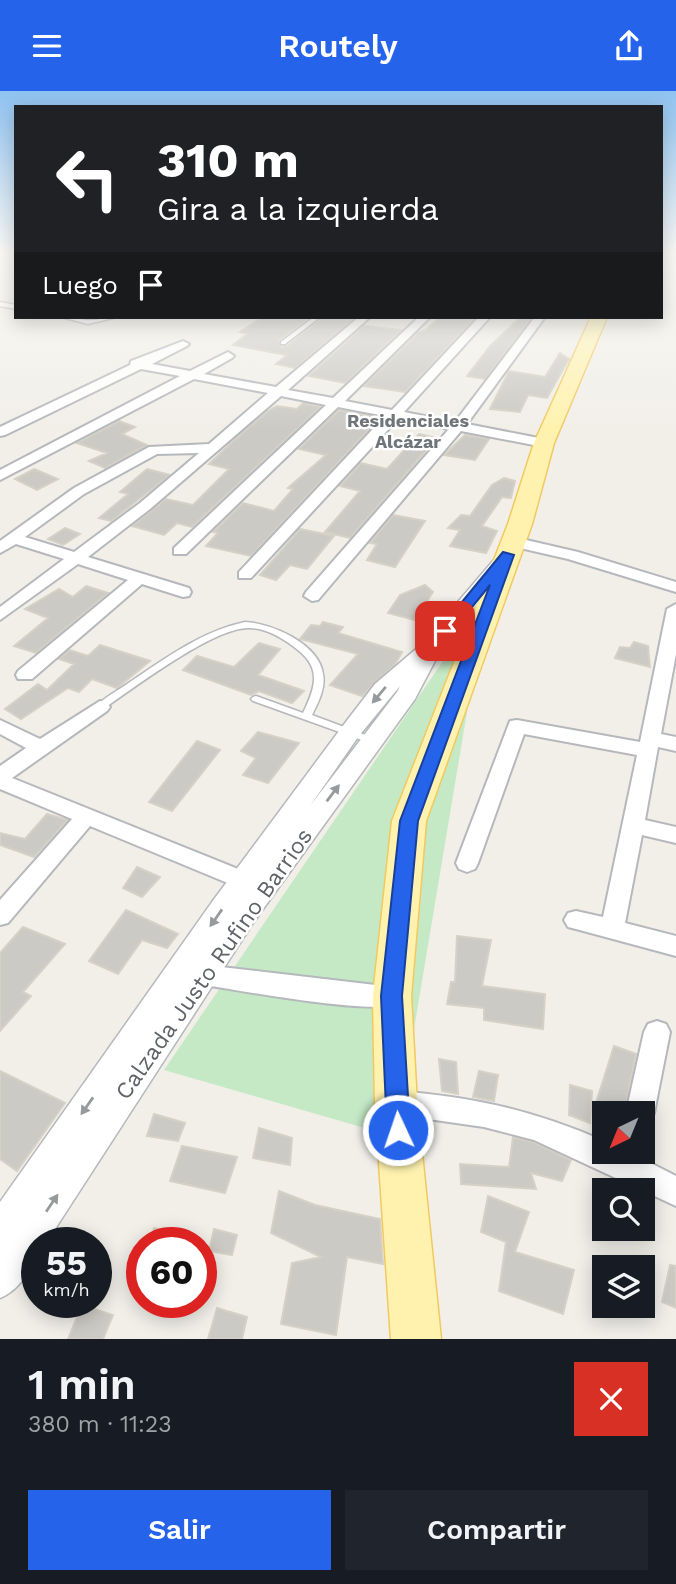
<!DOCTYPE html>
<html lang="es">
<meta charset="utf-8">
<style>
body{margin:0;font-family:"Work Sans",sans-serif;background:#20242c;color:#f1f3f6;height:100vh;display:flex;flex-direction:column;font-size:26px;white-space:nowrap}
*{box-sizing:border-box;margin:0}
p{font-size:23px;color:#9ea1a6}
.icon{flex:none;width:38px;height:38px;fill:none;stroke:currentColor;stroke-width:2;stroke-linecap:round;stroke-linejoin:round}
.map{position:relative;height:1248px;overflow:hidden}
.side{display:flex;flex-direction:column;background:#171b24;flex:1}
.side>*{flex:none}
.hud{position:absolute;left:14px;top:14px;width:649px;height:214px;border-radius:0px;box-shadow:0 4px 18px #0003;background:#202124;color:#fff;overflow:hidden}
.needle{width:46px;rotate:223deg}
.tools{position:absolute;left:592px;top:1010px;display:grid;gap:14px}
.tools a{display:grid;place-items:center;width:63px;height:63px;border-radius:0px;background:#171b24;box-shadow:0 4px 18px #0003;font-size:35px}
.speed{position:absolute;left:21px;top:1136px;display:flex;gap:14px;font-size:35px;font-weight:700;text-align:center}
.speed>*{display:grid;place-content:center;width:91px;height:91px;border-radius:50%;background:#171b24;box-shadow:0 4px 18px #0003;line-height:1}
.speed small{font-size:18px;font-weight:400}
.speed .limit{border:10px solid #d22;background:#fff;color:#111}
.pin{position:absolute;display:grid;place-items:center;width:60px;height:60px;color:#fff;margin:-30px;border-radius:14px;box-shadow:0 4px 10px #0006}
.me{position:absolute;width:77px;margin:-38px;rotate:357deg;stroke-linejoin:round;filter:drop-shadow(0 0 5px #0008)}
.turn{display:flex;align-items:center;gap:24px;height:147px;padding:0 28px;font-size:32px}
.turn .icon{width:91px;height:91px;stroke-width:2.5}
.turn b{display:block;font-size:49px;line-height:60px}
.then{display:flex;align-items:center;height:66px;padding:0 28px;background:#0003;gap:14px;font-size:26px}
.round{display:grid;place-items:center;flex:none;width:74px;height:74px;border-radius:0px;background:#20242c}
.overview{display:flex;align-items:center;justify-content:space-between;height:119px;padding:0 28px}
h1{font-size:42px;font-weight:600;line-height:52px}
.cta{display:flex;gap:14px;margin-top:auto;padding:14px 28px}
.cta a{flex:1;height:80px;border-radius:0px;background:#2563eb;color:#fff;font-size:28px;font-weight:600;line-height:80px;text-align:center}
.cta a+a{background:#20242c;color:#f1f3f6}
header{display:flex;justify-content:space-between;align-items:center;height:91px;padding:0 28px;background:#2563eb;color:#fff;font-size:32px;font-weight:600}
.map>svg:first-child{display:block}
.green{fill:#c5e8c5}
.building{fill:#cccac5;stroke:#d6d1c6;stroke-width:2}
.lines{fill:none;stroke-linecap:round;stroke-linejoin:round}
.service-casing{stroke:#b5b8bc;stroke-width:3}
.minor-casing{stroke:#b5b8bc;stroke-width:4}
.tertiary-casing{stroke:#b5b8bc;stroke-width:3}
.primary-casing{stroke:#f2c960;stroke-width:3}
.service{fill:#fff;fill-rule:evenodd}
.minor{fill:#fff;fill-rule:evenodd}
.tertiary{fill:#fff;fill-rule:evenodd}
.primary{fill:#fff2af;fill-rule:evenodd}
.oneway{fill:#979a9d}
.route{fill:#2563eb;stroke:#184099;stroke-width:2}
.labels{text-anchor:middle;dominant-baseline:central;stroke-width:5;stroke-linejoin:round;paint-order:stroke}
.far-neighbourhood-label{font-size:18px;font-weight:bold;fill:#70757a;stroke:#fff}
.near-street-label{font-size:23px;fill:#5f6368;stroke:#fff}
</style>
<header><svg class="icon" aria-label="menu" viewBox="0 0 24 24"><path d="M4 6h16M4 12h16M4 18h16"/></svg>Routely<svg class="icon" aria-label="share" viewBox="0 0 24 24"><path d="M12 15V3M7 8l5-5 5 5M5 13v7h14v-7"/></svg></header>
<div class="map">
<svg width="676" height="1248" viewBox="0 0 676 1248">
<rect width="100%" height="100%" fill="#f1efe8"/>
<path class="green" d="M 486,507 L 396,1046 L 164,979 Z"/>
<path class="building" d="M 263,226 L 310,226 L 279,249 L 281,256 L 287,255 L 322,226 L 355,226 L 295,277 L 276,273 L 287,264 L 233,254 L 247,243 L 240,241 Z
M 440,226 L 473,229 L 405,301 L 364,295 L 418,242 L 427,238 Z
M 521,226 L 532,226 L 485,288 L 467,285 L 491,254 Z
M 364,235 L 401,239 L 345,292 L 309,285 Z
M 560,262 L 569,268 L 547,307 L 528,304 L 520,321 L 490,318 L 509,280 L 545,286 Z
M 303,312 L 320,316 L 192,436 L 177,432 L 164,444 L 132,435 L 166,408 L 193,414 L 229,378 L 209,373 L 231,352 L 268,320 L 277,315 L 297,318 Z
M 339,319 L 371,325 L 364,332 L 373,334 L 251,465 L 206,455 L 218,442 L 213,441 L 243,412 L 274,420 L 293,398 L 288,397 L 326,364 L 299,358 Z
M 119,330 L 135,336 L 122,343 L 147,354 L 105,377 L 89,370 L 107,362 L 77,352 Z
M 419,343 L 437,347 L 350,447 L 325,441 L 360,400 L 340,395 L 361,372 L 387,378 Z
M 465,344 L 489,348 L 475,369 L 444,364 Z
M 34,378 L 58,388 L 37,399 L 15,388 Z
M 147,378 L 170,384 L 111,430 L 99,427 L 128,403 L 120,401 Z
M 504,387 L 515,390 L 511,407 L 502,406 L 482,435 L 497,440 L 486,462 L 450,455 L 460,439 L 448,437 L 461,424 L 470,425 L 492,394 Z
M 393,424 L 425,430 L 395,476 L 367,469 L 377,453 L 370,452 Z
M 65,437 L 80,443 L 63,454 L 48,448 Z
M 300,438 L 334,445 L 307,478 L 290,474 L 276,489 L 260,484 Z
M 425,494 L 433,501 L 415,529 L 388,522 L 400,504 Z
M 86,495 L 108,502 L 36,562 L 14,555 L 48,527 L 25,518 L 59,498 L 73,506 Z
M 323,531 L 343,536 L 338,542 L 402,561 L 396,572 L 362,605 L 330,594 L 358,563 L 300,548 L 311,534 L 320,535 Z
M 634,551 L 648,555 L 650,576 L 615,567 L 620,556 L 630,557 Z
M 259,552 L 280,558 L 258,584 L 304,600 L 292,612 L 259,600 L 251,604 L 183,579 L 197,565 L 234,576 Z
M 100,554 L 150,570 L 117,597 L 92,588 L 79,601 L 68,597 L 21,628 L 5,618 L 38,593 L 47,599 L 74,573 L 59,568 L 70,559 L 88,565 Z
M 258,641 L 299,652 L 268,692 L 243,684 L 256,667 L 241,660 Z
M 197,650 L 220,659 L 172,720 L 149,711 Z
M 47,723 L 68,729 L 34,766 L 0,754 L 0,742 L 25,748 Z
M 137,776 L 160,786 L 142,806 L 123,797 Z
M 126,819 L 178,843 L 167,857 L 142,849 L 118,883 L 89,870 Z
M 23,836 L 65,853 L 23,901 L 31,905 L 0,940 L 0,862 Z
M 457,845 L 491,849 L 482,895 L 545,903 L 543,938 L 484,929 L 484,917 L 447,913 L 451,891 L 455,891 Z
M 614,955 L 636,963 L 624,1022 L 596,1012 Z
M 439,968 L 456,971 L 458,1003 L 442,1000 Z
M 0,980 L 65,1012 L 17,1080 L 0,1068 Z
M 479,980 L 498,984 L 494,1010 L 473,1006 Z
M 570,994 L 592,1000 L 590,1032 L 569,1024 Z
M 154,1023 L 185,1032 L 178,1050 L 147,1045 Z
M 259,1037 L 292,1047 L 290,1074 L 253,1067 Z
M 513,1046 L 533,1051 L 571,1069 L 562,1090 L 531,1082 L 536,1098 L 461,1093 L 460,1073 L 509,1076 Z
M 182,1055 L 237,1066 L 225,1102 L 170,1090 Z
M 279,1100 L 315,1114 L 380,1128 L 383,1173 L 347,1166 L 336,1244 L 281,1233 L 292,1172 L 321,1166 L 271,1142 Z
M 488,1105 L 529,1121 L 515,1161 L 574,1179 L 563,1223 L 499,1200 L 506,1151 L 481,1141 Z
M 154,1137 L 192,1147 L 191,1152 L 150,1152 Z
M 214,1138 L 237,1144 L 232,1164 L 209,1160 Z
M 670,1174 L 676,1175 L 676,1217 L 662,1211 Z
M 82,1214 L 113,1224 L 103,1248 L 68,1248 Z
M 217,1217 L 247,1226 L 242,1248 L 208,1248 Z"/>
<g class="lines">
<g class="service-casing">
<path id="service" d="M 0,211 L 16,214 L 16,218 L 0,215 Z
M 61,226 C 70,226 77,228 86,229 C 96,230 107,226 117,226 L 88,233 Z
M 314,226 L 320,226 L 285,253 L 281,253 L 281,251 Z
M 245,531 C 272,532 319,553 323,583 C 326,597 318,612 312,624 L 376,648 L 378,650 L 376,652 L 370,652 L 253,610 L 251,608 L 253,606 L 256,605 L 303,622 C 315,597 322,578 298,559 C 284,548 267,537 249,537 C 214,536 134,597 103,618 L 100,619 L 95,616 C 105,606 119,599 130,591 C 166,567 202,540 245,531 Z"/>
</g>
<g class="minor-casing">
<path id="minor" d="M 359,226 L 370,226 L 288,299 L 333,307 L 419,226 L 430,226 L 345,310 L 392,319 L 479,226 L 490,226 L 404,321 L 455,331 L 535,226 L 545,226 L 467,333 L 544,348 L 551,352 L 544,356 L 461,340 L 318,509 L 312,510 L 304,505 L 306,501 L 449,338 L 398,328 L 251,487 L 239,487 L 239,481 L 385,325 L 338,316 L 186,463 L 174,463 L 174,457 L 326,314 L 281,305 L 150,418 L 88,466 L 189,497 L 191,501 L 189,505 L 183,506 L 142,493 L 32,588 L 18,588 L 16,584 L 18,580 L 128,489 L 78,473 L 0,529 L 0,516 L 64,468 L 16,453 L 0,462 L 0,450 L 74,397 L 149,356 L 209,353 L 268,302 L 194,288 L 0,389 L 0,379 L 180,285 L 141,278 L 5,344 L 0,345 L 0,336 L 130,274 L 131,270 L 183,250 L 189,253 L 187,255 L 152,273 L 190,280 L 228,261 L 234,265 L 232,267 L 204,283 L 276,296 ZM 199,362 L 140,412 L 74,461 L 25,446 L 84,403 L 157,363 Z
M 513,446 L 578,461 L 676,491 L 676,501 L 568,468 L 507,454 L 505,451 Z
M 676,513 L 676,563 L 661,643 L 676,646 L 676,660 L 658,656 L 645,729 L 676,736 L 676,752 L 642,744 L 625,832 L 676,845 L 676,865 L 576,838 L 568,836 L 564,829 L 568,822 L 576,820 L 603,826 L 637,664 L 524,643 L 478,772 L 475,778 L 467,781 L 459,778 L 456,772 L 510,630 L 517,629 L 640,651 L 667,518 Z
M 100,610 L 107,612 L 110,616 L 107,620 L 12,687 L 263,788 L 266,794 L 263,800 L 255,803 L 247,800 L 90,735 L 8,832 L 0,834 L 0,809 L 72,728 L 0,698 L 0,675 L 26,657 L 0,643 L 0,629 L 40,648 Z
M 204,874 L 401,897 L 405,905 L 401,913 C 369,924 245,900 204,894 L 195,891 L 192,884 L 195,877 Z
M 657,930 L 666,933 L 670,941 L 654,1022 L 650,1031 L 642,1034 L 642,1022 L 626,1022 L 644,941 L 648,933 Z
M 396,1000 C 473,1006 533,1019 604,1050 L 604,1060 L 627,1060 L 676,1085 L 676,1115 L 534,1049 L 484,1036 L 386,1022 L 382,1013 L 386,1004 Z"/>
</g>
<g class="tertiary-casing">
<path id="tertiary" d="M 505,462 L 514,468 L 434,565 L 436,568 L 415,608 L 253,832 L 46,1152 L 37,1152 C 37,1173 20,1199 0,1207 L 0,1111 L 212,811 L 342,636 L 375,593 L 422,553 L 498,464 ZM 400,595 L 397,601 L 310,715 L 358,646 Z"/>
</g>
<g class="primary-casing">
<path id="primary" d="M 591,226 L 607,226 L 554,352 L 532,433 L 426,730 L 411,905 L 417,1013 L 441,1248 L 391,1248 L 375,1013 L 373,905 L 392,730 L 508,433 L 534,352 Z"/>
</g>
<use href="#service" class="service"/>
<use href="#minor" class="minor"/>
<use href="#tertiary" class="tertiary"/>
<use href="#primary" class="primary"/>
</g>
<defs><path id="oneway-solid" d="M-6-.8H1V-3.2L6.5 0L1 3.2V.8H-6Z" transform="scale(1.75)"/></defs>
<g class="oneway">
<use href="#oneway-solid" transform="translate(379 604) rotate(130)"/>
<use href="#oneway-solid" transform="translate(333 702) rotate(-53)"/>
<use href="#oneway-solid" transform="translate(216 827) rotate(125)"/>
<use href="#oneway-solid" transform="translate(87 1015) rotate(125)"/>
<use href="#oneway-solid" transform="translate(52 1112) rotate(-56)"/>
</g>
<linearGradient id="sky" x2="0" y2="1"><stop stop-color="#8fc3f1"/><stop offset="0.48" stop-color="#f9f8f5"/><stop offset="1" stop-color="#f9f8f5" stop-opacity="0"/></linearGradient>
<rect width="676" height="338" fill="url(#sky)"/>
<path class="route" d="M 503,461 L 514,464 L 418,730 L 402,905 L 410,1039 L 406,1047 L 398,1050 L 390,1047 L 387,1039 L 381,905 L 400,730 L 490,494 L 450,543 L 440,543 L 438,540 Z"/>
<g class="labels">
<g class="far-neighbourhood-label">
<text x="408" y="329">Residenciales<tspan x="408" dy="21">Alcázar</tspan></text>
</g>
<g class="near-street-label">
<text transform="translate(214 873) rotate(-55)">Calzada Justo Rufino Barrios</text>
</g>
</g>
</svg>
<div class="tools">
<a><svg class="needle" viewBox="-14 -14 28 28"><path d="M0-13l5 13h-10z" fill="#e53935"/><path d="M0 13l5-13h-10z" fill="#9ea1a6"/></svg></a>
<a><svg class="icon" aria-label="search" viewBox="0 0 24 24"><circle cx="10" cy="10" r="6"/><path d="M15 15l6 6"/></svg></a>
<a><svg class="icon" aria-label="layers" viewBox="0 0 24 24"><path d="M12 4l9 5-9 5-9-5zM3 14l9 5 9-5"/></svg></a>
</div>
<div class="speed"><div>55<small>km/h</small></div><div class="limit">60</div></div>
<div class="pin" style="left:445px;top:540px;background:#d93025"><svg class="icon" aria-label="arrive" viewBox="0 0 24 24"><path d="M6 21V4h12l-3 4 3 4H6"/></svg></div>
<svg class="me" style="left:398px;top:1039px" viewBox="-20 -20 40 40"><circle r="17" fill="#2563eb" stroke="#fff" stroke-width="3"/><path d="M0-11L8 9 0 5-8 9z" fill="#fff"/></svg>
<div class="hud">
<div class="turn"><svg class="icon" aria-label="left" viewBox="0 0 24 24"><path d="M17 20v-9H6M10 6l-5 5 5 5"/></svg><div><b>310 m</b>Gira a la izquierda</div></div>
<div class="then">Luego<svg class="icon" aria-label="arrive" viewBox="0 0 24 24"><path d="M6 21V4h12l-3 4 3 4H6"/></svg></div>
</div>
</div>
<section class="side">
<div class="overview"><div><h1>1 min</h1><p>380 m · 11:23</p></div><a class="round" style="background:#d93025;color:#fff"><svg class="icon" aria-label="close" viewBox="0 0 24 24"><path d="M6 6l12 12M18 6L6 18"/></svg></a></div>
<div class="cta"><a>Salir</a><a>Compartir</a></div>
</section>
